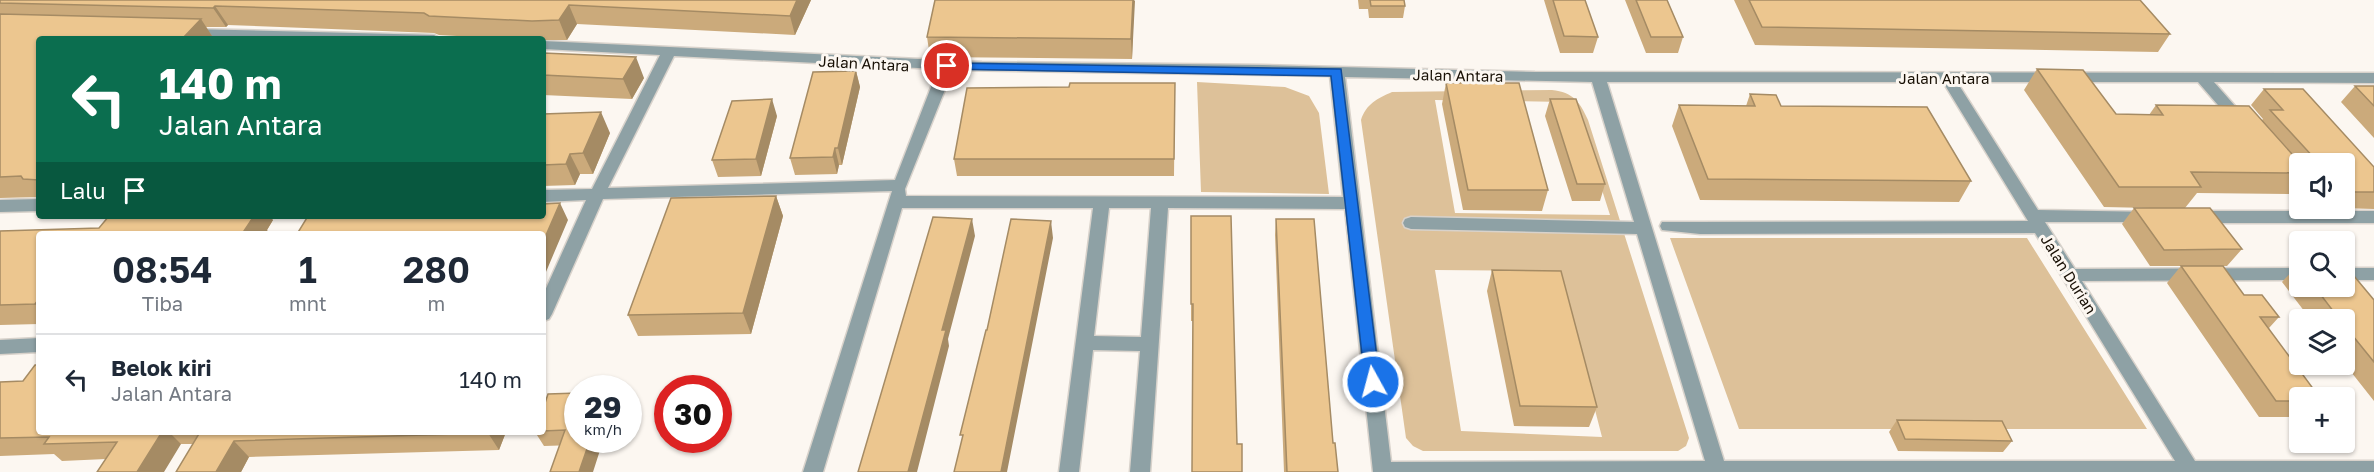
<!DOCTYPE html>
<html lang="id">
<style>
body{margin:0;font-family:"Golos Text",sans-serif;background:#f2f2f3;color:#1f2937;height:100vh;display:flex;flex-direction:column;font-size:22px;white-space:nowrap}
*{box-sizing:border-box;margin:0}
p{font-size:20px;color:#747a83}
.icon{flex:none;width:33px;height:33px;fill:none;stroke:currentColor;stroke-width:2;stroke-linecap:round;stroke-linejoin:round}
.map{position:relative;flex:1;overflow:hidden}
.sheet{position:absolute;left:36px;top:231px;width:510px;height:204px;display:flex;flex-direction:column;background:#fff;border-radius:6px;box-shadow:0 2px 4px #0004}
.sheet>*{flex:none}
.banner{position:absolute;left:36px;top:36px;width:510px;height:183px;border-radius:6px;box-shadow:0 2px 4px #0004;background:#0b6e4f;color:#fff;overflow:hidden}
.fabs{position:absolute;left:2289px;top:153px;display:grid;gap:12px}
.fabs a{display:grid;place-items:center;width:66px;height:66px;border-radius:6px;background:#fff;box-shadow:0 2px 4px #0004;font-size:30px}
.speed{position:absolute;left:564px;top:375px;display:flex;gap:12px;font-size:30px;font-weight:700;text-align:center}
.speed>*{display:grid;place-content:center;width:78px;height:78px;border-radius:50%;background:#fff;box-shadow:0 2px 4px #0004;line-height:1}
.speed small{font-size:15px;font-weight:400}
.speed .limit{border:9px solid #d22;background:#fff;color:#111}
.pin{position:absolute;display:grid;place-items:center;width:51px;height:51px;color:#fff;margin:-26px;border:3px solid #fff;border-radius:50%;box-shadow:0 2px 6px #0007}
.me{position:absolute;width:66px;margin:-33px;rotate:353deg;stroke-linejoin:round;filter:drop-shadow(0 0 4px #0008)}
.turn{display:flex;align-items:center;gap:21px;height:126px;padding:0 24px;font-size:27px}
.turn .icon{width:78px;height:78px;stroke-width:2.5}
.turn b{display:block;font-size:42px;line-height:51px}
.then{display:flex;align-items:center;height:57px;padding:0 24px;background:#0003;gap:12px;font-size:22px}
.eta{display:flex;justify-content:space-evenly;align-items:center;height:102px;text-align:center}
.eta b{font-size:36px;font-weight:600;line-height:42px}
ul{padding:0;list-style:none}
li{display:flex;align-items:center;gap:18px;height:90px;padding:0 24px;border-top:2px solid #e0e1e3}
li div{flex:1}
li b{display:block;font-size:22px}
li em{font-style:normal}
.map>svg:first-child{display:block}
.green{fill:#ddc199;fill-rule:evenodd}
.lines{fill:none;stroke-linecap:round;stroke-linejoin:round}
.minor-casing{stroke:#d8d2cb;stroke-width:3}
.minor{fill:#8ea1a5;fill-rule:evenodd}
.wall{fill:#cbaa7b}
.shaded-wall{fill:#a58b64}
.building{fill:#ecc68f;stroke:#a58b64;stroke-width:1.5}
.route{fill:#1a73e8;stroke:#114b97;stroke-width:1.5}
.labels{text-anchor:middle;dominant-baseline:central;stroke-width:6;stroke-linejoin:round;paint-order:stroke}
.street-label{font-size:15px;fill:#181005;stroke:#fcf7f1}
</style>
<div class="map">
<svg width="2374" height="472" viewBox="0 0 2374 472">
<rect width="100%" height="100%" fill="#fcf7f1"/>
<path class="green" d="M 1197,82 L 1285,87 L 1309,96 L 1319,113 L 1329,194 L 1201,192 Z
M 1552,90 C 1573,92 1580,102 1588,120 L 1689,438 L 1686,446 L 1678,451 L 1423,451 L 1413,446 L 1406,438 L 1361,120 C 1366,104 1378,98 1392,92 ZM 1435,100 L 1565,102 L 1577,112 L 1610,215 L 1455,213 ZM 1435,270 L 1559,271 L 1602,437 L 1461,431 Z
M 1670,238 L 2027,238 L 2147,429 L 1739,429 Z"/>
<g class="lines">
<g class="minor-casing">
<path id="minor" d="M 190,29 L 434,35 L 441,39 L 260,39 L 185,36 L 183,33 Z
M 543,41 L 982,62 L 1262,65 L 1535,72 L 2374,73 L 2374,83 L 2214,82 L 2250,123 L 2242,128 L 2237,127 L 2198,82 L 1957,82 L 2038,210 L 2155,212 L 2157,216 L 2155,220 L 2149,222 L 2045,222 L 2075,269 L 2300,268 L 2300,280 L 2082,281 L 2195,461 L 2374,461 L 2374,472 L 1373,472 L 1345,209 L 1168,208 L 1150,472 L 1130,472 L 1140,351 L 1093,350 L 1079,472 L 1059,472 L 1093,208 L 902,208 L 823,472 L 803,472 L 892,191 L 603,199 L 552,314 L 549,319 L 543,321 L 543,295 L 586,200 L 543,202 L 543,190 L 592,189 L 660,55 L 543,49 ZM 674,56 L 938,69 L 895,180 L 608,188 ZM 953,70 L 1330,76 L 1343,197 L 906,196 L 905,189 ZM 1345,77 L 1592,82 L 1634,222 L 1411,217 L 1405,219 L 1403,223 L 1405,227 L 1411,229 L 1637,234 L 1705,461 L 1391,462 ZM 1607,82 L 1943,82 L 2028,221 L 1700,222 L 1662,222 L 1660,226 L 1662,230 L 1700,234 L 2035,233 L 2175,461 L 1724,461 ZM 1109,208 L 1151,208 L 1141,337 L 1094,336 Z
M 39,199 L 39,211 L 0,212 L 0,200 Z
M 2196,211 L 2374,211 L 2374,223 L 2196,223 L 2190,221 L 2188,217 L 2190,213 Z
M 2344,268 L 2374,268 L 2374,280 L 2344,280 Z
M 39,338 L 39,352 L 0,354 L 0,340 Z"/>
</g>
<use href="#minor" class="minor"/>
</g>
<path class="wall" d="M 0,0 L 811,0 L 795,35 L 577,24 L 567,40 L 543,40 L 543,39 L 511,39 L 439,35 L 434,33 L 228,25 L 226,27 L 206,27 L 214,39 L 39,39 L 39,197 L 0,198 Z
M 935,0 L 1134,0 L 1132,59 L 930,57 L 927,37 Z
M 1358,0 L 1404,0 L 1405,6 L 1403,18 L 1369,18 L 1368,9 L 1359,9 Z
M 1544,0 L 1585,0 L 1598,37 L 1593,53 L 1560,53 Z
M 1625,0 L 1667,0 L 1683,37 L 1678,53 L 1646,53 Z
M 1734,0 L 2140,0 L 2170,34 L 2158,52 L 1755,45 Z
M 543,53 L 644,78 L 632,99 L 543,95 Z
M 2037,69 L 2116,114 L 2149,115 L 2156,105 L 2262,120 L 2263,119 L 2251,105 L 2264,89 L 2374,167 L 2374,209 L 2340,208 L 2344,208 L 2344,164 L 2300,164 L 2300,185 L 2292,194 L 2197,193 L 2185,208 L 2242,249 L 2227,266 L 2223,266 L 2244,295 L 2279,317 L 2269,328 L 2300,398 L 2300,417 L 2259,417 L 2167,283 L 2181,266 L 2150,266 L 2122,224 L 2134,208 L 2150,208 L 2104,207 L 2024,90 Z
M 856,71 L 860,87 L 842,165 L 839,165 L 837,174 L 795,175 L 790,158 Z
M 1175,83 L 1174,176 L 957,176 L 954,159 L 1069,87 Z
M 1446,83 L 1548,190 L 1542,211 L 1463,210 L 1442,104 Z
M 2355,86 L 2374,86 L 2374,138 L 2341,102 Z
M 1750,94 L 1781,106 L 1971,181 L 1959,202 L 1700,200 L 1672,126 L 1679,105 L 1746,106 Z
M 1550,99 L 1605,184 L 1600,201 L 1572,201 L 1545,116 Z
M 543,114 L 610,133 L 593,174 L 580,174 L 575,185 L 543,186 Z
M 777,116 L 761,176 L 718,177 L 712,160 Z
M 776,196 L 783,216 L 751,334 L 638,336 L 628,315 Z
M 1191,216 L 1237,444 L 1193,321 L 1191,321 Z
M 1276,219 L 1333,443 L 1338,472 L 1284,472 L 1275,235 Z
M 273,220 L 267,230 L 269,234 L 39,234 L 39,324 L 0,325 L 0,231 L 99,228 Z
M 2297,266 L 2300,266 L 2300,286 L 2344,286 L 2374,300 L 2374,401 L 2344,363 L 2344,320 L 2311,320 L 2282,282 Z
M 1492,270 L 1597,407 L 1589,427 L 1514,426 L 1487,291 Z
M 0,382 L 39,432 L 506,432 L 499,450 L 249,457 L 241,472 L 176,472 L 193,444 L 181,444 L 106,459 L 62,461 L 54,454 L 0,456 Z
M 543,409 L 578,440 L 607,440 L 606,444 L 544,446 L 535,432 L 543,432 Z
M 1897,420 L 2012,441 L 2003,452 L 1898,451 L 1889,432 Z"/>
<path class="shaded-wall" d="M 797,0 L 811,0 L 795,35 L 790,16 Z
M 1133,0 L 1134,0 L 1135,1 L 1132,59 L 1131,39 Z
M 569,5 L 577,24 L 567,40 L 559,20 Z
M 215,6 L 228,25 L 226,27 L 213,8 Z
M 201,19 L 214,39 L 182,39 Z
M 636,57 L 644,78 L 632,99 L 623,79 Z
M 856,71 L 860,87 L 842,165 L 838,148 Z
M 772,99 L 777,116 L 761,176 L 756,159 Z
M 601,112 L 610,133 L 593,174 L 583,153 Z
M 835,148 L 839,165 L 837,174 L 833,157 Z
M 570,154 L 580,174 L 575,185 L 566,164 Z
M 776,196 L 783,216 L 751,334 L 743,313 Z
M 560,203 L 568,220 L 543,279 L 543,242 Z
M 251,216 L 270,216 L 273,220 L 267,230 L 269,234 L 242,234 Z
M 972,219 L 975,236 L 948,339 L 949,346 L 917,472 L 908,472 L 942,330 Z
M 1051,221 L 1053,238 L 1007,472 L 1001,472 Z
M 39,299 L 39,309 L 35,304 Z
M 162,432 L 169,432 L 181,444 L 164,472 L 137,472 Z
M 488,432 L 506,432 L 499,450 L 488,433 Z
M 590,440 L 600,440 L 602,444 L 593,472 L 579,472 Z
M 234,441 L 249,457 L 241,472 L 216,472 Z"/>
<path class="building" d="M 0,0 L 797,0 L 790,16 L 569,5 L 559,20 L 532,21 L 429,16 L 424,13 L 215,6 L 213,8 L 0,3 Z
M 935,0 L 1133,0 L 1131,39 L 927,37 Z
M 1370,0 L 1404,0 L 1405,6 L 1371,6 Z
M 1553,0 L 1585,0 L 1598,37 L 1564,36 Z
M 1636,0 L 1667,0 L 1683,37 L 1651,37 Z
M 1749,0 L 2140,0 L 2170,34 L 1762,27 Z
M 0,14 L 201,19 L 182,39 L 39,39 L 39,180 L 23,179 L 21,176 L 0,177 Z
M 543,53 L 636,57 L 623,79 L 543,75 Z
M 2037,69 L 2083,70 L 2116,114 L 2163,115 L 2156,105 L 2249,106 L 2301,164 L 2300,164 L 2300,173 L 2191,172 L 2201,187 L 2119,187 Z
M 856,71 L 838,148 L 835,148 L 833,157 L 790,158 L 813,72 Z
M 1070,83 L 1175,83 L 1174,159 L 954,159 L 967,88 L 1069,87 Z
M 1446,83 L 1519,83 L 1548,190 L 1468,190 Z
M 2355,86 L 2374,86 L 2374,106 Z
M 2264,89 L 2303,89 L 2374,167 L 2374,192 L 2355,192 L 2344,180 L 2344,164 L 2316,164 L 2316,160 L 2270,110 L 2283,110 Z
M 1750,94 L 1776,95 L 1781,106 L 1927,107 L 1971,181 L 1708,179 L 1679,105 L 1755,106 Z
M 772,99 L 756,159 L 712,160 L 732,101 Z
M 1550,99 L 1576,99 L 1605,184 L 1577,184 Z
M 601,112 L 583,153 L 570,154 L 566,164 L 543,165 L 543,114 Z
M 776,196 L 743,313 L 628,315 L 671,198 Z
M 560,203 L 543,242 L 543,234 L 297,234 L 308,216 L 543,216 L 543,204 Z
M 2134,208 L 2210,208 L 2242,249 L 2164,250 Z
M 109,216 L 254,216 L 242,234 L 39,234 L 39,299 L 35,304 L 0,305 L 0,231 L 99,228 Z
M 1191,216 L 1231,216 L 1237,444 L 1242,444 L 1242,472 L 1192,472 L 1193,304 L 1191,304 Z
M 933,217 L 972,219 L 942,330 L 946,330 L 908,472 L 858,472 Z
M 1011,219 L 1051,221 L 1001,472 L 954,472 L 963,435 L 960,435 L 986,330 L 987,330 Z
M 1276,219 L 1314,219 L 1333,443 L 1335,443 L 1338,472 L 1287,472 Z
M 2344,264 L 2374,300 L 2374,362 L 2344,325 L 2344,320 L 2340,320 L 2314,286 L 2344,286 Z
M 2181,266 L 2223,266 L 2244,295 L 2262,295 L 2279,317 L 2260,317 L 2320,398 L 2300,398 L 2300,401 L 2276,401 Z
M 1492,270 L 1561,271 L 1597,407 L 1520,406 Z
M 35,365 L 39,365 L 39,432 L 162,432 L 137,472 L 97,472 L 117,442 L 44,444 L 49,437 L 0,438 L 0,382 L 23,381 Z
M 578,393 L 578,440 L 590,440 L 579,472 L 550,472 L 565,430 L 543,431 L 543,409 L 548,394 Z
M 1897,420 L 2002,421 L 2012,441 L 1905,439 Z
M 200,432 L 488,432 L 488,433 L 234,441 L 216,472 L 176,472 Z"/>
<path class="route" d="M 947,63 L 1341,69 L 1380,382 L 1378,386 L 1367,386 L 1365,382 L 1331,76 L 943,69 L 943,64 Z"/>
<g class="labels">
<g class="street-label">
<text transform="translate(864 63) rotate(3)">Jalan Antara</text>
<text transform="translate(1458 75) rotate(1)">Jalan Antara</text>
<text x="1944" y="78">Jalan Antara</text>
<text transform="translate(2069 274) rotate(58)">Jalan Durian</text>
</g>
</g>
</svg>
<div class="fabs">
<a><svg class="icon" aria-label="sound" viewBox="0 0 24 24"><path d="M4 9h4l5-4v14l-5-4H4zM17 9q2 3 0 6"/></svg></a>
<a><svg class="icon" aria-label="search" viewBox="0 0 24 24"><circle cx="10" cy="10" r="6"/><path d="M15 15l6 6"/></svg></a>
<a><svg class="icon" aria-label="layers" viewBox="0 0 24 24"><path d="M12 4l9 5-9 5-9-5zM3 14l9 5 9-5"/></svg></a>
<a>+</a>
</div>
<div class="speed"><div>29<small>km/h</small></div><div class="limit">30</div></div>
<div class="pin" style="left:947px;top:66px;background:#d93025"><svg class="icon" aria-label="arrive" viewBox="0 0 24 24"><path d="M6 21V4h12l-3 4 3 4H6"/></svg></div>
<svg class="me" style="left:1373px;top:382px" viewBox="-20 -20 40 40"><circle r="17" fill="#1a73e8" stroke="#fff" stroke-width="3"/><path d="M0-11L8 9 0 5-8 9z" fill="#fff"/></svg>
<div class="banner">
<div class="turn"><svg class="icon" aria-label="left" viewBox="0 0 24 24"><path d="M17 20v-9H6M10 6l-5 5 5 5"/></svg><div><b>140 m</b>Jalan Antara</div></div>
<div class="then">Lalu<svg class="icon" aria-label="arrive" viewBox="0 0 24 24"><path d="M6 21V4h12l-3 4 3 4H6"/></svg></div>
</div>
<section class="sheet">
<div class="eta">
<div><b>08:54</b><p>Tiba</p></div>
<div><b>1</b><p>mnt</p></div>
<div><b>280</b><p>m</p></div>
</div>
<ul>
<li><svg class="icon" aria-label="left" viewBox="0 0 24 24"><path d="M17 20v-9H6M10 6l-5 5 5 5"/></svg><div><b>Belok kiri</b><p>Jalan Antara</p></div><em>140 m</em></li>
</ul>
</section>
</div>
